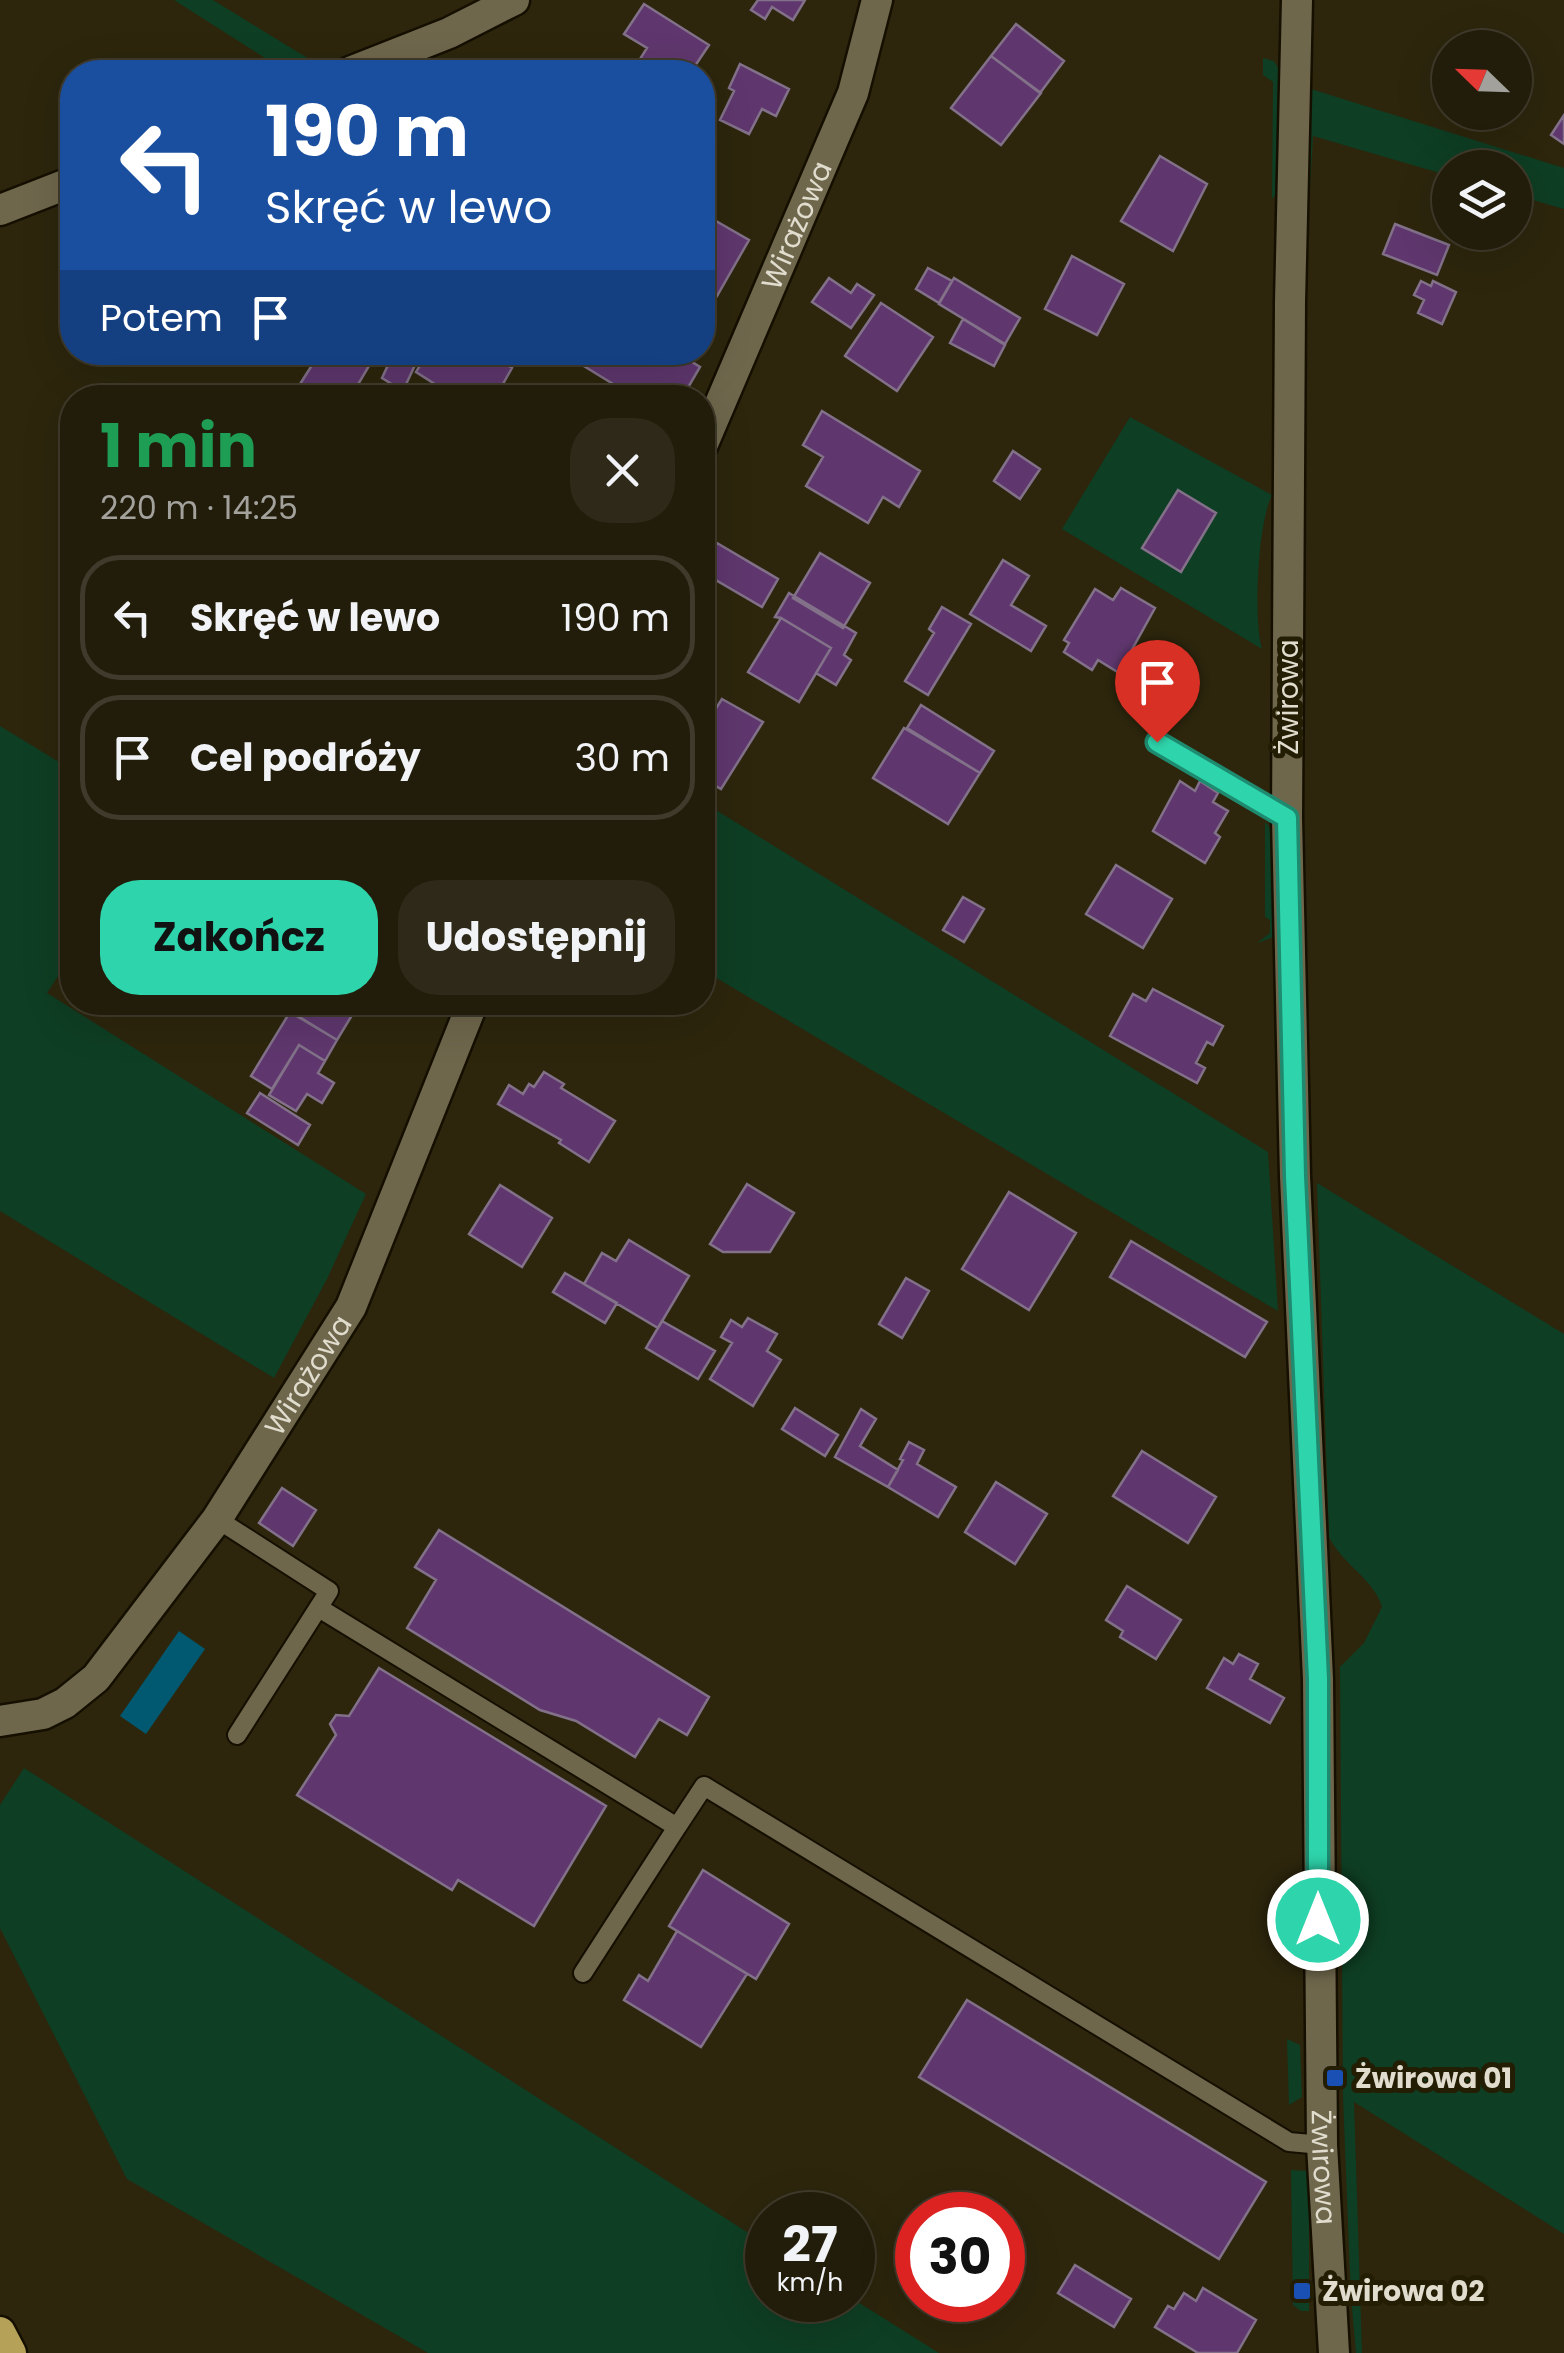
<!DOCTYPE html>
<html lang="pl">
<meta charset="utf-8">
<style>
body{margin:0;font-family:Poppins,sans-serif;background:#2e2918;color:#f1f3f6;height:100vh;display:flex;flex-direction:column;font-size:38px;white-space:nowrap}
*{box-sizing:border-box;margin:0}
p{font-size:32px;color:#a2a19c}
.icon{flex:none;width:55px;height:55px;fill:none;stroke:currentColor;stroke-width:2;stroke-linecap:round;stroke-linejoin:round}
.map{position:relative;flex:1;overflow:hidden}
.sheet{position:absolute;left:60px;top:385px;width:655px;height:630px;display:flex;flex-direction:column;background:#221c0a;border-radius:40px;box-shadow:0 10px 40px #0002,0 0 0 2px #3f3a2b}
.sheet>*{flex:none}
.top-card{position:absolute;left:60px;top:60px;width:655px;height:305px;border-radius:40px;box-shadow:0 10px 40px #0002,0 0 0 2px #3f3a2b;background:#1a4fa0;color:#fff;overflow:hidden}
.needle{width:65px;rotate:293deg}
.controls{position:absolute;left:1432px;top:30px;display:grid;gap:20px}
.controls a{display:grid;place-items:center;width:100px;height:100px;border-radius:50%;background:#221c0a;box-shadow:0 10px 40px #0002,0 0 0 2px #3f3a2b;font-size:50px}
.speed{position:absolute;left:745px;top:2192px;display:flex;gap:20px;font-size:50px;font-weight:700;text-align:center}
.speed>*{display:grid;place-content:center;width:130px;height:130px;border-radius:50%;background:#221c0a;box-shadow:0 10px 40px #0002,0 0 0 2px #3f3a2b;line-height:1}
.speed small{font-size:25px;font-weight:400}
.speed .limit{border:15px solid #d22;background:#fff;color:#111}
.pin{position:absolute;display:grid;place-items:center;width:85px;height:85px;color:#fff;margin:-102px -42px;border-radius:50% 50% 50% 0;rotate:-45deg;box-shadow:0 0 10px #0007}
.pin .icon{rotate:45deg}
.me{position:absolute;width:110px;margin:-55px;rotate:0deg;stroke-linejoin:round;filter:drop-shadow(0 0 8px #0008)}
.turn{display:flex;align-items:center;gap:35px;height:210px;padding:0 40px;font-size:45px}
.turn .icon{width:130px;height:130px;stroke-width:2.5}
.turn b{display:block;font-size:70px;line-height:85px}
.then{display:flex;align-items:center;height:95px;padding:0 40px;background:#0003;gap:20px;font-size:38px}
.round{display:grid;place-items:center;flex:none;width:105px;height:105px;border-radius:40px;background:#2e2918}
.headline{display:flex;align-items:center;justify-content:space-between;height:170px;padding:0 40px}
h1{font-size:60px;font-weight:700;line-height:75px;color:#1e9e55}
.cta{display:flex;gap:20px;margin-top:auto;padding:20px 40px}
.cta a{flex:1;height:115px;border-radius:40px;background:#2ed4ab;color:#111;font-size:40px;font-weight:700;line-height:115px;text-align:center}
.cta a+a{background:#2e2918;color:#f1f3f6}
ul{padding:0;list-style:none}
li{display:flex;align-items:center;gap:30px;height:125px;margin:0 20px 15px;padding:0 20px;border:5px solid #3f3a2b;border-radius:40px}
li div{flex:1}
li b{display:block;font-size:38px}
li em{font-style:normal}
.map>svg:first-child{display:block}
.green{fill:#0e3e23}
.water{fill:#005970}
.building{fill:#5f376e;stroke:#827189;stroke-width:2.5}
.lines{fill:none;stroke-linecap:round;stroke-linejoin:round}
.lane-casing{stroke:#150f00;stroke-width:22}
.street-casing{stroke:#150f00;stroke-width:35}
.highway-casing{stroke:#150f00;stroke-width:35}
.lane{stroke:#6f674c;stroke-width:18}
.street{stroke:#6f674c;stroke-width:30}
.highway{stroke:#b5a158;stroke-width:30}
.route-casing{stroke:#1e8a6f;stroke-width:25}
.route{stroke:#2ed4ab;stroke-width:18}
.transit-dot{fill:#1a4fb4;stroke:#231d04;stroke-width:4}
.labels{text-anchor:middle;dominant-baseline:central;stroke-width:10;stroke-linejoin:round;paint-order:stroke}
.street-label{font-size:28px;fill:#e1ddce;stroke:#231d04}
.poi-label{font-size:28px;font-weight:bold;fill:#e1ddce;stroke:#231d04;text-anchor:start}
</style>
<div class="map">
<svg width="1564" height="2353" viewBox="0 0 1564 2353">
<rect width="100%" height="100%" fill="#2d260d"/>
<path class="green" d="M 174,0 L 213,0 L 314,62 L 287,72 Z
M 1263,58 L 1274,61 L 1279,69 L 1275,195 L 1272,199 L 1273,82 L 1263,75 Z
M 1311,89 L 1564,168 L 1564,209 L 1515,195 L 1515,168 L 1450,168 L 1450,176 L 1313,136 L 1308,224 L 1304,224 Z
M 1130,417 L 1272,495 C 1258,521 1253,621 1262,649 L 1062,529 Z
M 0,726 L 72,770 L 72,955 L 47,993 L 366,1194 L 327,1279 L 274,1378 L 0,1211 Z
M 703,802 L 1268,1152 L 1278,1311 L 703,970 Z
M 1265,822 L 1269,826 L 1272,840 L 1274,937 L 1257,943 L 1270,933 L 1270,920 L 1265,917 Z
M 1317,1183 L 1564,1334 L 1564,2234 L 1354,2102 L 1362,2353 L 1356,2353 L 1351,2297 L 1343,2097 L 1340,1667 L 1364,1643 L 1382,1607 C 1374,1579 1342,1564 1329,1537 Z
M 24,1768 L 767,2245 L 768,2300 L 853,2299 L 939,2353 L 428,2353 L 127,2179 L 0,1928 L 0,1805 Z
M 1287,2039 L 1300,2045 L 1302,2097 L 1289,2105 Z
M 1291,2170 L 1309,2171 L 1309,2311 L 1301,2311 L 1293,2305 Z"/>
<path class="water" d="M 179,1631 L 205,1649 L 146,1734 L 120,1716 Z"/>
<path class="building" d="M 758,0 L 805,0 L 793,20 L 772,7 L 765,19 L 751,10 Z
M 644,4 L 709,45 L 691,72 L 668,61 L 661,72 L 640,59 L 647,48 L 624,34 Z
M 1016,24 L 1064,61 L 1040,93 L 991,56 Z
M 991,56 L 1041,93 L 1001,145 L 951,108 Z
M 740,64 L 789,89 L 776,116 L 762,109 L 749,134 L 720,120 L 734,91 L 729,88 Z
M 1564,115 L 1564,144 L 1551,135 Z
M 1160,156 L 1207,184 L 1173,251 L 1121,221 Z
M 702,213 L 749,240 L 717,296 L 702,288 Z
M 1395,224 L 1449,245 L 1437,275 L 1383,254 Z
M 1072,256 L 1124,284 L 1097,335 L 1045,309 Z
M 928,268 L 952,281 L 939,303 L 916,289 Z
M 829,278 L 851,293 L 857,284 L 874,295 L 851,328 L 812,302 Z
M 954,278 L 1020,318 L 1005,344 L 939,304 Z
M 1421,281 L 1431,286 L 1433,281 L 1456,292 L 1442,324 L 1418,313 L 1424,300 L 1414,295 Z
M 881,303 L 933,337 L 897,391 L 845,356 Z
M 963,319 L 1005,345 L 994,366 L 950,343 Z
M 312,352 L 348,352 L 369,366 L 350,398 L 304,398 L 295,392 L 314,362 L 308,358 Z
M 394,352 L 421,352 L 403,391 L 382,378 Z
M 428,352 L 488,352 L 512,368 L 495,398 L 436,398 L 441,388 L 416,372 Z
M 561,352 L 676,352 L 700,367 L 682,398 L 636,398 Z
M 822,411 L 920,471 L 899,507 L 883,497 L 868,523 L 806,486 L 823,457 L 803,445 Z
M 1013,451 L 1040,469 L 1020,499 L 994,481 Z
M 1178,490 L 1216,513 L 1181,572 L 1142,548 Z
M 717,543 L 778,579 L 762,607 L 702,572 Z
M 820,553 L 870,583 L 843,628 L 793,598 Z
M 1003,560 L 1029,576 L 1011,605 L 1046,626 L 1031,651 L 970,614 Z
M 1121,588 L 1155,608 L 1119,673 L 1098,660 L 1092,670 L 1064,652 L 1069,643 L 1064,640 L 1095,589 L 1113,600 Z
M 789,593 L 856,633 L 844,655 L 851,660 L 836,685 L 816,673 L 831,648 L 781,618 L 775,617 Z
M 942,607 L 971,624 L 928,695 L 905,681 L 934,633 L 929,629 Z
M 781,618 L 831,648 L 799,702 L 748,672 Z
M 722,699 L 763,722 L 721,789 L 702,778 L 702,730 Z
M 921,705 L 994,751 L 980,773 L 907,728 Z
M 904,728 L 980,773 L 948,824 L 873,778 Z
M 1180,781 L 1195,791 L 1200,781 L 1218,793 L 1213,802 L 1228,811 L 1215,833 L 1220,837 L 1205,863 L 1153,831 Z
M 1116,865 L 1172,899 L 1143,948 L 1086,914 Z
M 963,897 L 984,909 L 964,942 L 943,930 Z
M 1153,989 L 1223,1026 L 1213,1045 L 1207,1042 L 1196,1063 L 1205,1068 L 1197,1083 L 1110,1036 L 1133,994 L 1146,1001 Z
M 275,1002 L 360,1002 L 337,1040 Z
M 290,1012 L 337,1040 L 325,1061 L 299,1045 L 272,1089 L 251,1076 Z
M 299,1045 L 325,1061 L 318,1073 L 334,1083 L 322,1103 L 307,1094 L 296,1111 L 269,1095 Z
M 544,1072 L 564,1084 L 561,1088 L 615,1121 L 589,1162 L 559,1143 L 561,1140 L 498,1104 L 509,1085 L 523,1094 L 529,1084 L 534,1087 Z
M 260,1093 L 310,1125 L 298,1145 L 247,1113 Z
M 747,1184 L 794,1213 L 770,1252 L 723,1252 L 710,1244 Z
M 500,1185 L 552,1218 L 522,1267 L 469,1234 Z
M 1009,1192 L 1076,1233 L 1029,1310 L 962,1269 Z
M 629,1240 L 689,1276 L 658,1328 L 584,1284 L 602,1253 L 616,1261 Z
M 1131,1241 L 1267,1322 L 1245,1357 L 1110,1277 Z
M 565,1273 L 617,1303 L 605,1323 L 553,1292 Z
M 906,1278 L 929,1291 L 902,1338 L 879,1324 Z
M 748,1318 L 777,1334 L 767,1351 L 781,1360 L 753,1406 L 710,1379 L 732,1343 L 721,1337 L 731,1320 L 742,1327 Z
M 662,1321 L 715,1351 L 698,1379 L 646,1348 Z
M 795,1408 L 838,1435 L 825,1456 L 782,1429 Z
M 861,1409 L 876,1419 L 860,1446 L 898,1470 L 888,1487 L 835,1457 Z
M 909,1442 L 924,1450 L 917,1464 L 956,1487 L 938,1517 L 888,1487 L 903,1460 L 900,1459 Z
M 1142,1451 L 1216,1497 L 1188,1543 L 1113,1496 Z
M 996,1482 L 1047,1514 L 1015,1564 L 965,1532 Z
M 282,1488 L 316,1510 L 293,1546 L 259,1523 Z
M 439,1530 L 709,1697 L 687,1735 L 659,1719 L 635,1757 L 576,1721 L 540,1710 L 407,1628 L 436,1580 L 415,1567 Z
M 1127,1586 L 1181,1620 L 1156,1659 L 1120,1637 L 1123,1631 L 1106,1620 Z
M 1239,1654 L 1258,1664 L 1250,1679 L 1284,1698 L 1270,1723 L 1207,1688 L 1224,1658 L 1233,1664 Z
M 379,1668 L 606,1806 L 534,1926 L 458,1880 L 452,1890 L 297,1795 L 336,1735 L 330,1724 L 336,1715 L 349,1716 Z
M 703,1870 L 789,1924 L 756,1979 L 669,1926 Z
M 677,1931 L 747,1974 L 701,2047 L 624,2000 L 639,1975 L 648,1981 Z
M 967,2000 L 1266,2182 L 1219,2259 L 919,2077 Z
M 1075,2265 L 1131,2299 L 1114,2327 L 1058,2293 Z
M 1203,2288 L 1256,2320 L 1237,2353 L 1198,2353 L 1155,2327 L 1168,2306 L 1174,2309 L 1184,2293 L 1196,2301 Z"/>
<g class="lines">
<g class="lane-casing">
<path id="lane" d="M 1157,742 L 1287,818
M 217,1519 L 329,1591 L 237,1735
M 319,1608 L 677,1827 L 704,1786 L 1289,2142 L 1322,2145
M 583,1973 L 677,1827"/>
</g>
<g class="street-casing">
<g id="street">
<path id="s1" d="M 1297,0 L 1290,302 L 1287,818 L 1295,1176 L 1318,1679 L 1322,2145 L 1334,2353"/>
<path d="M 350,72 L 449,33 L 514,0"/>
<path d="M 0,210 L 72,182"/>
<path id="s2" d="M 702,446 L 853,93 L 877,0"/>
<path id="s3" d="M 0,1721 L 43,1714 L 65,1703 L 96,1678 L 217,1519 L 351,1307 L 473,1002"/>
</g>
</g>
<g class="highway-casing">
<path id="highway" d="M 0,2332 L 11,2353"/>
</g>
<use href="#lane" class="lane"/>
<use href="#street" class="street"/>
<use href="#highway" class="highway"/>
</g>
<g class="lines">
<g class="route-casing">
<path id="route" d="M 1157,742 L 1287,818 L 1295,1176 L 1318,1679 L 1318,1920"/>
</g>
<use href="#route" class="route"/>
</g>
<g class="transit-dot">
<rect x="1325" y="2068" width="20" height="20" rx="5"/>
<rect x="1292" y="2281" width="20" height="20" rx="5"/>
</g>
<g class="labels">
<g class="street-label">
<text stroke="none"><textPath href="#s2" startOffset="240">Wirażowa</textPath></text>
<text transform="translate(1288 697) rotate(-90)">Żwirowa</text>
<text stroke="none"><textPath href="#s3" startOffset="478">Wirażowa</textPath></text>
<text stroke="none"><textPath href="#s1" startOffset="2168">Żwirowa</textPath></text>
</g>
<g class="poi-label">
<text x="1355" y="2078">Żwirowa 01</text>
<text x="1322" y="2291">Żwirowa 02</text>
</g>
</g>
</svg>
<div class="controls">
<a><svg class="needle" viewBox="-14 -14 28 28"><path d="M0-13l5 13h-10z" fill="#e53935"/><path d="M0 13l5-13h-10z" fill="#a2a19c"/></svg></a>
<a><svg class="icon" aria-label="layers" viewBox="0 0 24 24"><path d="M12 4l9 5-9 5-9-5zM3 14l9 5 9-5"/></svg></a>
</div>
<div class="speed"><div>27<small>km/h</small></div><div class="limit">30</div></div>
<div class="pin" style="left:1157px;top:742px;background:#d93025"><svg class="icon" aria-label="arrive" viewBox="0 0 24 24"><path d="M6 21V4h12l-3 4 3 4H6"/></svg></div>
<svg class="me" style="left:1318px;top:1920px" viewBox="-20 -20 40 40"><circle r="17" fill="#2ed4ab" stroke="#fff" stroke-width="3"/><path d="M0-11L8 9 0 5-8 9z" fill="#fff"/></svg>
<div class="top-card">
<div class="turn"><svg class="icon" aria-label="left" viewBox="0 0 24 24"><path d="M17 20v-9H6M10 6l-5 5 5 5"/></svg><div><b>190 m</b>Skręć w lewo</div></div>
<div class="then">Potem<svg class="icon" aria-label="arrive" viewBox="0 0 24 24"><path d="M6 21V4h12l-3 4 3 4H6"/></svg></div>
</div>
<section class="sheet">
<div class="headline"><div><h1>1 min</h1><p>220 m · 14:25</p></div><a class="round"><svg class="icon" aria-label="close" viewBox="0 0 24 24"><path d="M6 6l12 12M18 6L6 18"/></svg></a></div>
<ul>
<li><svg class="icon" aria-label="left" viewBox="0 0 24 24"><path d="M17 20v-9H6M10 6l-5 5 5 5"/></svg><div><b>Skręć w lewo</b></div><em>190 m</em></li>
<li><svg class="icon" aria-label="arrive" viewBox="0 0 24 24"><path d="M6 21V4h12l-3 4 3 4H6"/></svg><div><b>Cel podróży</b></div><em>30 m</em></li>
</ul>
<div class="cta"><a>Zakończ</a><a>Udostępnij</a></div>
</section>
</div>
